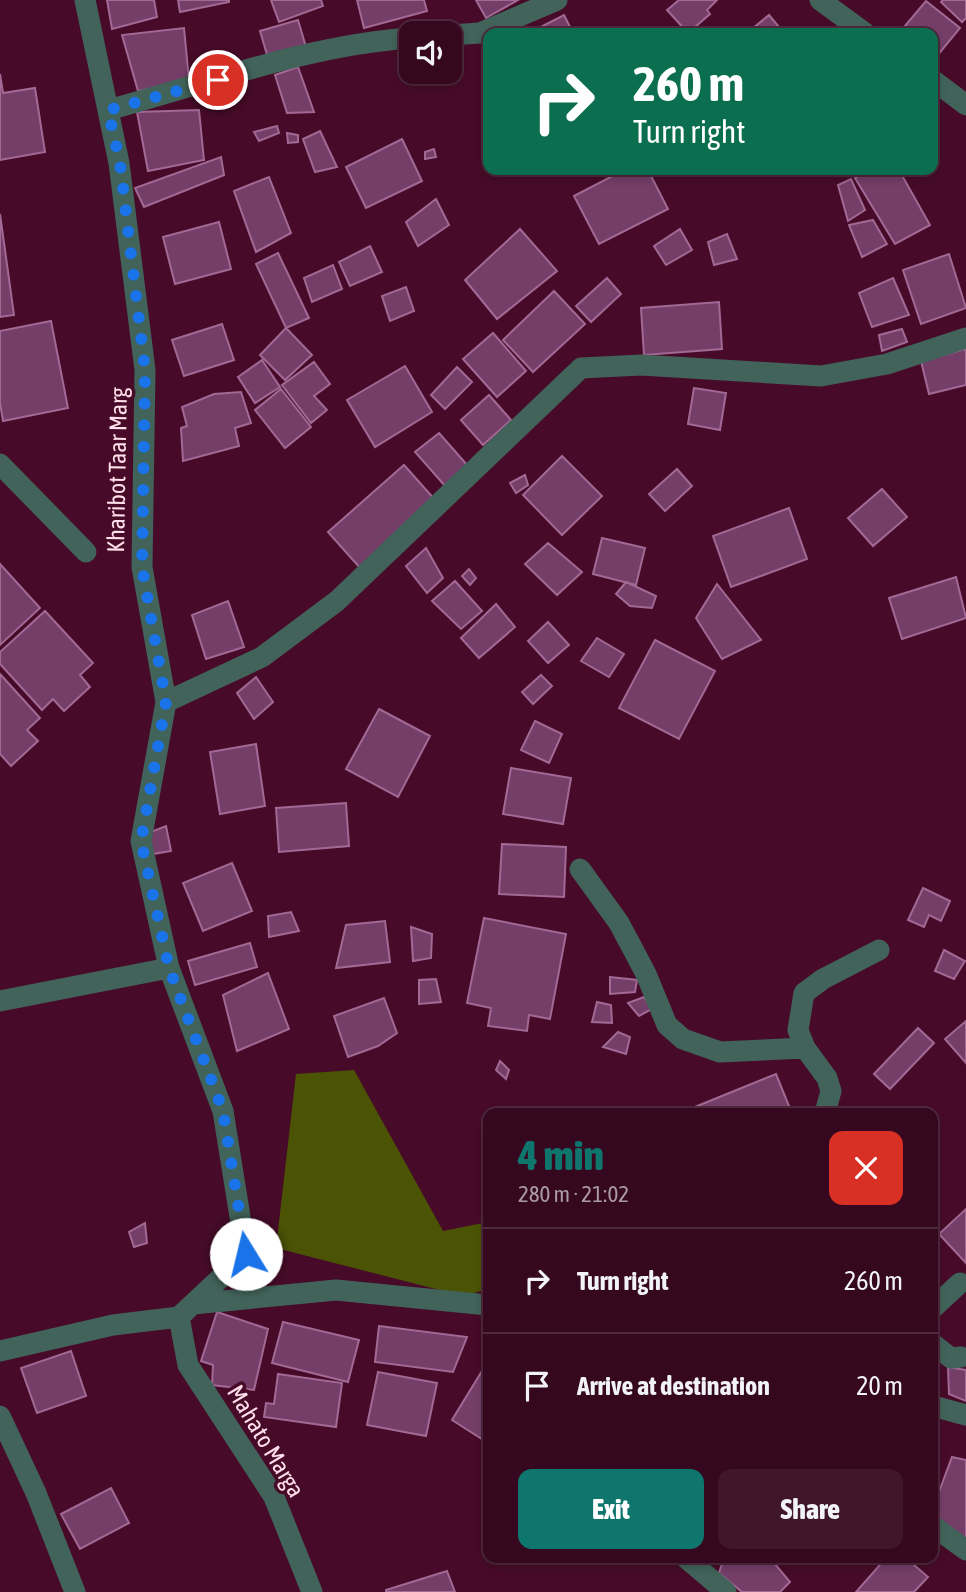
<!DOCTYPE html>
<meta charset="utf-8">
<style>
body{margin:0;font-family:"Asap Condensed",sans-serif;background:#40162c;color:#f1f3f6;height:100vh;display:flex;flex-direction:column;font-size:26px;white-space:nowrap}
*{box-sizing:border-box;margin:0}
p{font-size:23px;color:#aa9aa4}
.icon{flex:none;width:38px;height:38px;fill:none;stroke:currentColor;stroke-width:2;stroke-linecap:round;stroke-linejoin:round}
.map{position:relative;flex:1;overflow:hidden}
.details{position:absolute;left:483px;top:1108px;width:455px;height:455px;display:flex;flex-direction:column;background:#35081f;border-radius:14px;box-shadow:0 4px 10px #0003,0 0 0 2px #4f293d}
.details>*{flex:none}
.hud{position:absolute;left:483px;top:28px;width:455px;height:147px;border-radius:14px;box-shadow:0 4px 10px #0003,0 0 0 2px #4f293d;background:#0b6e4f;color:#fff;overflow:hidden}
.controls{position:absolute;left:399px;top:21px;display:grid;gap:14px}
.controls a{display:grid;place-items:center;width:63px;height:63px;border-radius:14px;background:#35081f;box-shadow:0 4px 10px #0003,0 0 0 2px #4f293d;font-size:35px}
.pin{position:absolute;display:grid;place-items:center;width:60px;height:60px;color:#fff;margin:-30px;border:4px solid #fff;border-radius:50%;box-shadow:0 2px 7px #0007}
.me{position:absolute;width:77px;margin:-38px;rotate:351deg;stroke-linejoin:round;filter:drop-shadow(0 0 5px #0008)}
.turn{display:flex;align-items:center;gap:24px;height:147px;padding:0 35px;font-size:32px}
.turn .icon{width:91px;height:91px;stroke-width:2.5}
.turn b{display:block;font-size:49px;line-height:60px}
.round{display:grid;place-items:center;flex:none;width:74px;height:74px;border-radius:14px;background:#40162c}
.summary{display:flex;align-items:center;justify-content:space-between;height:119px;padding:0 35px}
h1{font-size:42px;font-weight:800;line-height:52px;color:#0f766e}
.primary-button{display:flex;gap:14px;margin-top:auto;padding:14px 35px}
.primary-button a{flex:1;height:80px;border-radius:14px;background:#0f766e;color:#fff;font-size:28px;font-weight:800;line-height:80px;text-align:center}
.primary-button a+a{background:#40162c;color:#f1f3f6}
ul{padding:0;list-style:none}
li{display:flex;align-items:center;gap:21px;height:105px;padding:0 35px;border-top:2px solid #4f293d}
li div{flex:1}
li b{display:block;font-size:26px}
li em{font-style:normal}
.map>svg:first-child{display:block}
.green{fill:#4b5305}
.building{fill:#743e68;stroke:#a26995;stroke-width:2}
.lines{fill:none;stroke-linecap:round;stroke-linejoin:round}
.minor{stroke:#416359;stroke-width:21}
.route{stroke:#1a73e8;stroke-width:12;stroke-dasharray:0 21.6}
.labels{text-anchor:middle;dominant-baseline:central;stroke-width:7;stroke-linejoin:round;paint-order:stroke}
.street-label{font-size:24px;fill:#ffdfea;stroke:#470b29}
</style>
<div class="map">
<svg width="966" height="1592" viewBox="0 0 966 1592">
<rect width="100%" height="100%" fill="#470b29"/>
<path class="green" d="M 354,1070 L 443,1231 L 488,1222 L 488,1289 L 463,1296 L 276,1248 L 296,1074 Z"/>
<path class="building" d="M 107,0 L 154,0 L 157,17 L 112,29 Z
M 178,0 L 229,0 L 229,2 L 180,12 Z
M 271,0 L 321,0 L 323,6 L 279,22 Z
M 357,0 L 424,0 L 427,11 L 364,28 Z
M 476,0 L 518,0 L 486,18 Z
M 679,0 L 717,0 L 707,10 L 710,14 L 688,33 L 667,10 Z
M 943,0 L 966,0 L 966,18 L 962,22 L 941,2 Z
M 926,1 L 960,28 L 933,61 L 933,33 L 899,33 Z
M 564,15 L 573,33 L 529,33 Z
M 769,15 L 784,33 L 747,33 Z
M 298,20 L 306,47 L 268,58 L 260,31 Z
M 184,28 L 189,80 L 138,91 L 122,35 Z
M 298,67 L 314,112 L 287,113 L 275,75 Z
M 0,74 L 3,93 L 35,88 L 45,152 L 0,160 Z
M 199,110 L 204,160 L 148,171 L 137,112 Z
M 277,126 L 279,133 L 259,141 L 254,132 Z
M 320,131 L 337,167 L 315,172 L 303,139 Z
M 287,133 L 298,135 L 298,142 L 288,143 Z
M 402,139 L 422,181 L 366,208 L 346,167 Z
M 434,149 L 436,157 L 425,159 L 425,152 Z
M 221,157 L 224,175 L 144,207 L 135,188 Z
M 624,170 L 648,170 L 668,209 L 599,244 L 574,196 Z
M 869,170 L 899,170 L 930,225 L 895,244 L 855,178 Z
M 269,177 L 291,233 L 256,252 L 234,191 Z
M 851,179 L 865,210 L 848,221 L 838,185 Z
M 436,199 L 449,225 L 418,246 L 406,222 Z
M 0,214 L 14,315 L 0,317 Z
M 873,220 L 887,244 L 862,257 L 849,225 Z
M 219,222 L 231,269 L 175,284 L 163,237 Z
M 520,229 L 557,271 L 497,319 L 465,280 Z
M 680,229 L 692,250 L 666,265 L 654,246 Z
M 727,234 L 737,259 L 714,265 L 708,242 Z
M 370,246 L 382,272 L 350,286 L 339,262 Z
M 278,253 L 309,318 L 286,328 L 256,264 Z
M 949,254 L 966,308 L 921,324 L 903,270 Z
M 333,265 L 342,289 L 312,302 L 304,278 Z
M 607,278 L 621,294 L 591,322 L 576,306 Z
M 893,278 L 909,315 L 872,327 L 859,293 Z
M 406,287 L 414,311 L 390,321 L 382,296 Z
M 554,291 L 585,324 L 533,372 L 503,340 Z
M 719,302 L 722,349 L 644,355 L 641,308 Z
M 51,321 L 68,408 L 3,421 L 0,403 L 0,331 Z
M 222,324 L 234,360 L 184,376 L 172,340 Z
M 286,328 L 312,355 L 285,380 L 260,355 Z
M 902,329 L 907,342 L 882,351 L 879,335 Z
M 493,333 L 526,371 L 497,397 L 463,359 Z
M 966,349 L 966,385 L 929,394 L 921,361 Z
M 262,360 L 280,387 L 255,403 L 238,377 Z
M 314,362 L 330,384 L 314,396 L 327,410 L 311,423 L 282,385 Z
M 405,366 L 432,412 L 375,447 L 347,400 Z
M 457,367 L 472,382 L 445,409 L 431,395 Z
M 694,388 L 726,393 L 720,430 L 688,424 Z
M 281,389 L 311,427 L 285,448 L 255,410 Z
M 241,392 L 251,423 L 235,428 L 239,446 L 183,461 L 181,428 L 187,426 L 182,407 L 214,394 Z
M 489,395 L 511,420 L 483,445 L 461,420 Z
M 439,433 L 468,466 L 446,487 L 415,452 Z
M 562,456 L 602,496 L 562,535 L 523,495 Z
M 404,465 L 436,501 L 361,569 L 328,532 Z
M 677,469 L 692,486 L 665,511 L 649,494 Z
M 525,475 L 528,485 L 516,493 L 510,483 Z
M 882,489 L 907,517 L 873,546 L 848,518 Z
M 789,508 L 807,559 L 731,587 L 713,536 Z
M 602,538 L 645,548 L 636,585 L 593,574 Z
M 548,543 L 582,572 L 557,595 L 525,564 Z
M 426,548 L 443,578 L 427,593 L 406,566 Z
M 0,564 L 40,608 L 0,645 Z
M 469,569 L 476,578 L 470,585 L 462,576 Z
M 956,577 L 966,618 L 902,639 L 889,598 Z
M 455,581 L 482,611 L 461,629 L 432,601 Z
M 626,582 L 656,596 L 652,608 L 630,606 L 616,594 Z
M 717,584 L 761,640 L 722,659 L 696,618 Z
M 228,601 L 244,647 L 206,659 L 192,615 Z
M 496,604 L 515,627 L 479,658 L 461,638 Z
M 45,611 L 93,663 L 80,675 L 90,687 L 64,711 L 53,699 L 42,710 L 0,664 L 0,652 Z
M 548,622 L 569,645 L 548,663 L 528,641 Z
M 597,638 L 624,654 L 609,677 L 581,661 Z
M 655,640 L 715,671 L 679,739 L 619,708 Z
M 0,674 L 40,718 L 27,730 L 38,741 L 11,766 L 0,754 Z
M 541,675 L 552,686 L 533,704 L 522,692 Z
M 256,677 L 273,702 L 254,719 L 237,693 Z
M 379,709 L 430,736 L 398,797 L 346,769 Z
M 535,721 L 562,734 L 549,763 L 521,750 Z
M 256,744 L 265,806 L 220,814 L 210,752 Z
M 511,768 L 571,778 L 563,824 L 503,814 Z
M 346,803 L 349,846 L 279,852 L 276,808 Z
M 166,826 L 171,851 L 153,854 L 148,833 Z
M 502,844 L 566,847 L 564,897 L 499,894 Z
M 232,863 L 252,911 L 203,931 L 183,883 Z
M 923,888 L 950,901 L 941,921 L 929,915 L 924,927 L 908,920 Z
M 291,912 L 299,931 L 269,937 L 268,916 Z
M 484,918 L 566,934 L 550,1019 L 529,1015 L 527,1031 L 488,1026 L 491,1008 L 467,1003 Z
M 385,921 L 390,962 L 336,968 L 346,925 Z
M 411,927 L 432,934 L 431,958 L 413,961 Z
M 250,943 L 257,967 L 195,985 L 188,961 Z
M 944,950 L 965,961 L 954,979 L 935,971 Z
M 268,973 L 289,1029 L 237,1051 L 223,995 Z
M 610,977 L 637,980 L 635,992 L 610,994 Z
M 436,979 L 441,1002 L 419,1004 L 419,980 Z
M 644,997 L 652,1009 L 639,1016 L 628,1003 Z
M 384,998 L 397,1033 L 378,1046 L 348,1057 L 334,1016 Z
M 597,1002 L 611,1005 L 612,1023 L 592,1022 Z
M 966,1021 L 966,1063 L 945,1039 Z
M 918,1028 L 934,1043 L 890,1089 L 874,1074 Z
M 618,1032 L 630,1037 L 626,1054 L 603,1047 Z
M 500,1061 L 509,1070 L 506,1079 L 496,1070 Z
M 776,1074 L 791,1111 L 786,1113 L 680,1113 Z
M 966,1209 L 966,1263 L 939,1234 Z
M 145,1223 L 147,1243 L 134,1247 L 129,1232 Z
M 217,1312 L 268,1329 L 254,1390 L 212,1385 L 213,1365 L 201,1361 Z
M 283,1322 L 359,1340 L 348,1382 L 272,1363 Z
M 379,1326 L 467,1337 L 453,1372 L 375,1362 Z
M 71,1351 L 86,1396 L 37,1413 L 21,1368 Z
M 488,1361 L 488,1443 L 452,1420 Z
M 948,1367 L 966,1370 L 966,1401 L 949,1394 Z
M 378,1372 L 437,1383 L 426,1436 L 367,1425 Z
M 278,1374 L 342,1383 L 336,1427 L 264,1417 L 266,1403 L 274,1404 Z
M 952,1457 L 966,1460 L 966,1538 L 933,1521 L 933,1508 Z
M 111,1488 L 129,1523 L 80,1549 L 61,1514 Z
M 724,1558 L 770,1558 L 790,1582 L 780,1592 L 742,1592 L 719,1573 Z
M 886,1558 L 906,1558 L 928,1577 L 914,1592 L 856,1592 Z
M 447,1571 L 455,1592 L 386,1592 L 386,1590 Z"/>
<g class="lines">
<path class="minor" d="M 85,0 L 119,163 L 145,370 L 142,567 L 166,702 L 141,841 L 169,968 L 223,1111 L 246,1254 L 179,1317
M 820,0 L 865,33
M 450,35 L 480,33 L 557,0
M 933,80 L 966,105
M 108,110 C 208,83 308,45 411,38
M 0,464 L 86,552
M 166,702 L 262,657 L 337,601 L 581,368 L 641,365 L 821,376 L 887,364 L 966,338
M 580,869 L 619,923 L 646,974 L 667,1025 L 683,1039 L 720,1052 L 805,1048
M 0,1001 L 169,968
M 825,1113 L 831,1091 L 827,1078 L 805,1048 L 798,1030 L 804,993 L 823,979 L 879,950
M 193,1304 L 336,1290 L 488,1305
M 933,1308 L 960,1283
M 179,1317 L 188,1365 L 274,1497 L 312,1592
M 933,1344 L 951,1358 L 961,1357
M 0,1351 L 113,1325 L 179,1317
M 933,1406 L 966,1415
M 0,1416 L 36,1493 L 75,1592
M 933,1526 L 966,1550
M 686,1558 L 726,1592"/>
</g>
<g class="lines">
<path class="route" d="M 218,80 L 108,110 L 120,163 L 145,370 L 142,567 L 166,702 L 141,841 L 169,968 L 223,1111 L 246,1254"/>
</g>
<g class="labels">
<g class="street-label">
<text transform="translate(117 470) rotate(-89)">Kharibot Taar Marg</text>
<text transform="translate(266 1441) rotate(59)">Mahato Marga</text>
</g>
</g>
</svg>
<div class="controls">
<a><svg class="icon" aria-label="sound" viewBox="0 0 24 24"><path d="M4 9h4l5-4v14l-5-4H4zM17 9q2 3 0 6"/></svg></a>
</div>
<div class="pin" style="left:218px;top:80px;background:#d93025"><svg class="icon" aria-label="arrive" viewBox="0 0 24 24"><path d="M6 21V4h12l-3 4 3 4H6"/></svg></div>
<svg class="me" style="left:246px;top:1254px" viewBox="-20 -20 40 40"><circle r="19" fill="#fff"/><path d="M0-13L10 11 0 6-10 11z" fill="#1a73e8"/></svg>
<div class="hud">
<div class="turn"><svg class="icon" aria-label="right" viewBox="0 0 24 24"><path d="M7 20v-9h11M14 6l5 5-5 5"/></svg><div><b>260 m</b>Turn right</div></div>
</div>
<section class="details">
<div class="summary"><div><h1>4 min</h1><p>280 m · 21:02</p></div><a class="round" style="background:#d93025;color:#fff"><svg class="icon" aria-label="close" viewBox="0 0 24 24"><path d="M6 6l12 12M18 6L6 18"/></svg></a></div>
<ul>
<li><svg class="icon" aria-label="right" viewBox="0 0 24 24"><path d="M7 20v-9h11M14 6l5 5-5 5"/></svg><div><b>Turn right</b></div><em>260 m</em></li>
<li><svg class="icon" aria-label="arrive" viewBox="0 0 24 24"><path d="M6 21V4h12l-3 4 3 4H6"/></svg><div><b>Arrive at destination</b></div><em>20 m</em></li>
</ul>
<div class="primary-button"><a>Exit</a><a>Share</a></div>
</section>
</div>
